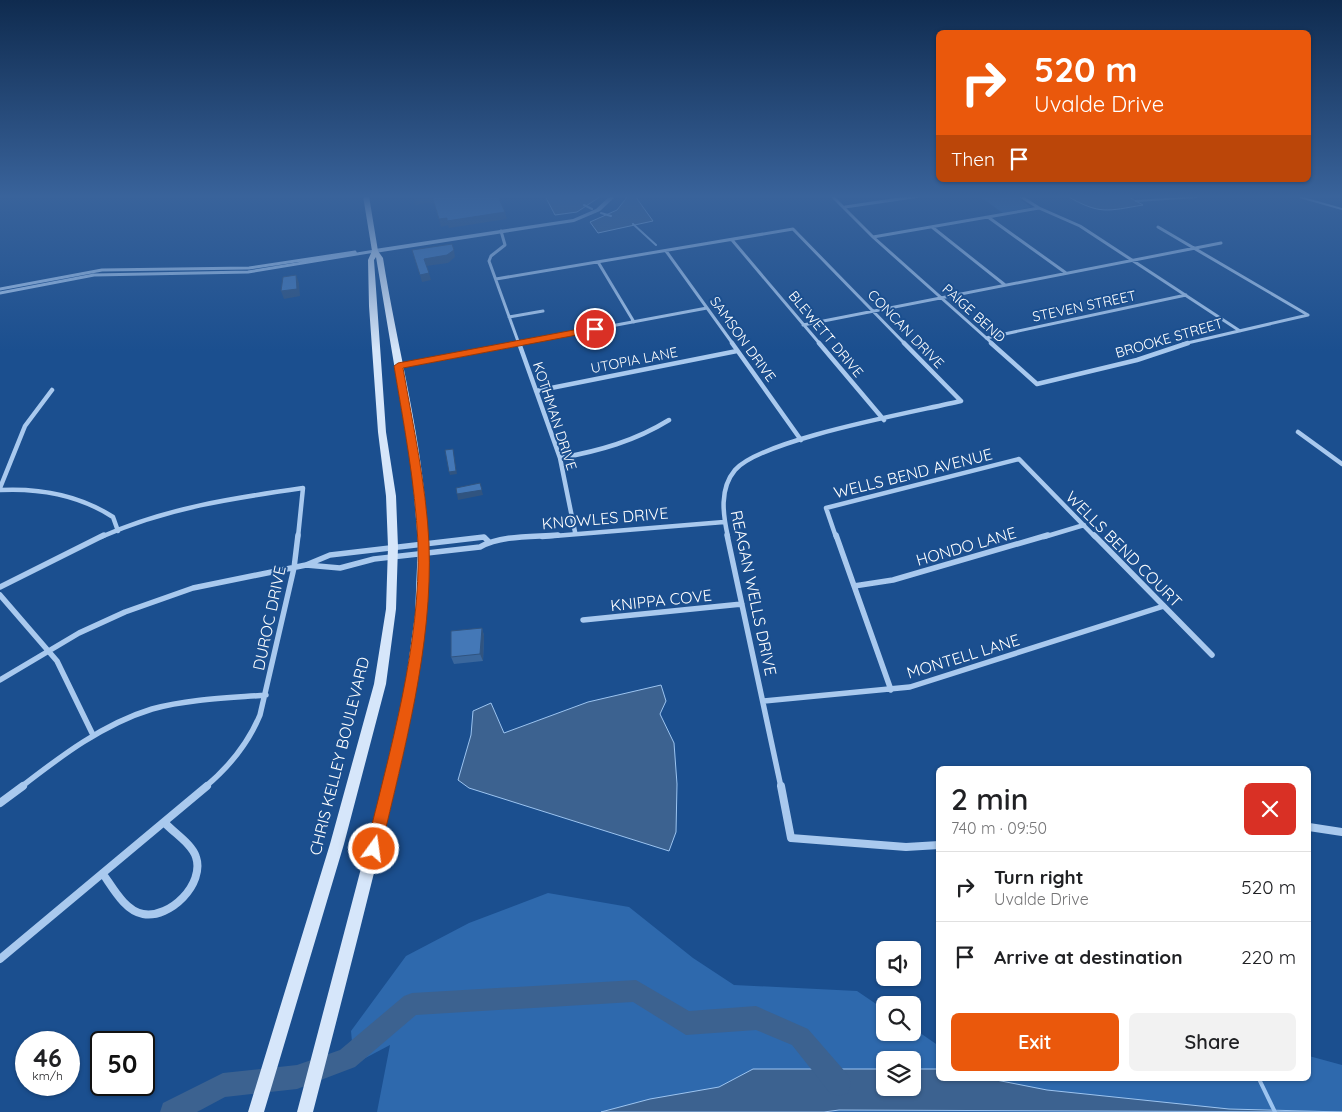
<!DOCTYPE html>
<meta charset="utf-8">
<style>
body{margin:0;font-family:Quicksand,sans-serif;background:#f2f2f2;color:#202124;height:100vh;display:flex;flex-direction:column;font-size:19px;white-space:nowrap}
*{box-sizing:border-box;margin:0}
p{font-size:16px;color:#757577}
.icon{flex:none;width:28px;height:28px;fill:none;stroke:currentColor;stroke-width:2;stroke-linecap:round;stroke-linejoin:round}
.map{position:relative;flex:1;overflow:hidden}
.sheet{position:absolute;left:936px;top:766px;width:375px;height:315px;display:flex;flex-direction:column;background:#fff;border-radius:8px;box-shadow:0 1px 4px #0004}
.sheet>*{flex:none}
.top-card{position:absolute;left:936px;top:30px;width:375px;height:152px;border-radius:8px;box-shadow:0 1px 4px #0004;background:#ea580c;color:#fff;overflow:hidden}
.buttons{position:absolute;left:876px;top:941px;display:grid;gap:10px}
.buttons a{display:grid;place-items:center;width:45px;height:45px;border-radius:8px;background:#fff;box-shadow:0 1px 4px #0004;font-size:25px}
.speed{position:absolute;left:15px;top:1031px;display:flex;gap:10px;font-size:25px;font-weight:700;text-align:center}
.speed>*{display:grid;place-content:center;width:65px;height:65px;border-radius:50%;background:#fff;box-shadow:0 1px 4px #0004;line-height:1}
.speed small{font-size:12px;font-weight:400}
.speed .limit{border:2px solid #111;border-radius:8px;background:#fff;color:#111}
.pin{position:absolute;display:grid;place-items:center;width:42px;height:42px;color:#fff;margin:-21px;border:2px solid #fff;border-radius:50%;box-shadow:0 1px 5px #0007}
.me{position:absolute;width:55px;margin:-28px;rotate:14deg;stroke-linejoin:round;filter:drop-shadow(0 0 4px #0008)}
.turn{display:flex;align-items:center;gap:18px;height:105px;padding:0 15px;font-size:22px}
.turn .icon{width:65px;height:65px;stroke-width:2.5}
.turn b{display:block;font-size:35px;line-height:42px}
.then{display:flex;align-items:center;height:48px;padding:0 15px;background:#0003;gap:10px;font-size:19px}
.round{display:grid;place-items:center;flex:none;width:52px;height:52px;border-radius:8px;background:#f2f2f2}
.headline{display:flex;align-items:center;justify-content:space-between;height:85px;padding:0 15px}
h1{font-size:30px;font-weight:600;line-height:38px}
.button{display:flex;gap:10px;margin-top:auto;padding:10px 15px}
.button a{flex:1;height:58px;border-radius:8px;background:#ea580c;color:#fff;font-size:20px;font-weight:600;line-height:58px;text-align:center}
.button a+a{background:#f2f2f2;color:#202124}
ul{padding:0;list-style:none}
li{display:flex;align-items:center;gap:15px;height:70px;padding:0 15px;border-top:1px solid #e0e0e0}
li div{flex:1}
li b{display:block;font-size:19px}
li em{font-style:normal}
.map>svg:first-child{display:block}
.green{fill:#2e69ad;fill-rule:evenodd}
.water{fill:#3c6290;stroke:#9cc4f0}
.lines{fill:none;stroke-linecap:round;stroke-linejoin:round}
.stream-far1{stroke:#9cc4f0;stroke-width:2}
.stream{stroke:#9cc4f0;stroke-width:4}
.river{fill:#3c6290;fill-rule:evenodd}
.minor-far3{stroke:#a9c9ee;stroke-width:3}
.minor-far2{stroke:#a9c9ee;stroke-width:4.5}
.minor-far1{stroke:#a9c9ee;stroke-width:5.5}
.minor{stroke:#a9c9ee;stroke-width:8}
.tertiary{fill:#a9c9ee;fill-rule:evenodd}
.secondary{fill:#d6e6fa;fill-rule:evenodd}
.wall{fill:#3a679d}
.shaded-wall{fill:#305480}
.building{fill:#4478b7;stroke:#305480}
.route{fill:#ea580c;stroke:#983908}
.labels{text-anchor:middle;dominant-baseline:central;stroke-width:4;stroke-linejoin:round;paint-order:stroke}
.far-street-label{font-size:14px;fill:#fff;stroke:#1b4f8f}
.street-label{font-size:16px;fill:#fff;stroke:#1b4f8f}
</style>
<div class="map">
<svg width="1342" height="1112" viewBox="0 0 1342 1112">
<rect width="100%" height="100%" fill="#1b4f8f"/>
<path class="green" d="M 979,196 L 1015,196 L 1031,207 L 1003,213 Z
M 548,893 L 629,907 L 693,958 L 734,985 L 857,991 L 885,1010 L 885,1032 L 912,1032 L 913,1028 L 939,1046 L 939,1079 L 1309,1079 L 1309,1056 L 1342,1065 L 1342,1112 L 377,1112 L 390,1045 L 354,1064 L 351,1031 L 406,956 L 469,923 ZM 885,1060 L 912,1060 L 912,1088 L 885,1088 Z"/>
<path class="water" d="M 545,196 L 601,196 L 577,212 L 555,215 Z
M 628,196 L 635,196 L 653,221 L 598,233 L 590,222 L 617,210 Z
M 1067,196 L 1127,196 L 1143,205 C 1107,211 1100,215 1067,196 Z
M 661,685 L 666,701 L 660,714 L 674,743 L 677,784 L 676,832 L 669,851 L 469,788 L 458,780 L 471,735 L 473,711 L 491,703 L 504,733 L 588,702 Z
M 753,1069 L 885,1069 L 885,1088 L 912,1088 L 913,1069 L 939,1069 L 939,1079 L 991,1079 L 1047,1090 L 1229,1109 L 1342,1112 L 839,1110 L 824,1112 L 601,1112 L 650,1099 L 719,1087 Z"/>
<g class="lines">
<path class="stream-far1" d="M 1188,196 L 1206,196
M 1296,196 L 1342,209
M 1136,201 L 1197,197
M 584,205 L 592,209
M 601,213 L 611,216
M 633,224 L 656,245"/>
<path class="stream" d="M 1259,1079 L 1275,1112"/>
<path class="river" d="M 636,980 L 689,1011 L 756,1006 L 808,1029 L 848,1075 L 851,1084 L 848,1093 L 839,1096 L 830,1093 L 792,1045 L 756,1030 L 686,1035 L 633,1002 L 416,1015 L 355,1067 L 297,1089 L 225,1097 L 197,1112 L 160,1112 L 163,1103 L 223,1073 L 297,1065 L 340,1050 L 404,996 L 412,993 Z"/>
<path class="minor-far3" d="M 832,196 L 873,237 L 993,344
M 1020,196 L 1039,208 L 1080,226 L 1240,331
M 845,207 L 920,196
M 988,217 L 1066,273
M 932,227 L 1005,285
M 1158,227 L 1308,315
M 501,231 L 505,245 L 491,256 L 489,261 L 519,344
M 873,237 L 1039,208
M 732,240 L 820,344
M 666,251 L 733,344
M 598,262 L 634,322
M 496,279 L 793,229 L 905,344
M 0,289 L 102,270 L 249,268 L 355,252
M 0,293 L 94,275 L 248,272 L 375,251
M 509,317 L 543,311
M 803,325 L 1221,243
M 986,338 L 1186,295
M 515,344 L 707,308
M 1183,344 L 1308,315"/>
<path class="minor-far2" d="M 519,343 L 560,458 L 575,532
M 732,343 L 801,440
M 819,343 L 884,420
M 904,343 L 961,401
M 991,343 L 1037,384 L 1137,360 L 1188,343
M 399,366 L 522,343
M 536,391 L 737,351
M 1298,432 L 1342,464
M 560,458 C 599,451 635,441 669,420
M 0,488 L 25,426 L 52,390
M 0,490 C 40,488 79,495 113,517 L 118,531
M 101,537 C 166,508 233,498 303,488 L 298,537
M 542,537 L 724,522
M 728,537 C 723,515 719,489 735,470 C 762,439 915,412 961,401
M 836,537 L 826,508 L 1019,459 L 1095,537
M 1044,537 L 1084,525"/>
<path class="minor-far1" d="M 727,535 L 781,787
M 836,535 L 891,690
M 1094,535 L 1212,655
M 306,565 L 340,568 L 374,559 L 480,547 C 502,535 533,537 558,535
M 854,586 L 893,580 L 1048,535
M 0,587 L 104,535
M 0,595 L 57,661 L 93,735
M 583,620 L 742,604
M 0,680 L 79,633 L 125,612 L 193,588 L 306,565 L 330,555 L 484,537 L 489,542
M 764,701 L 910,687 L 1164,606
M 21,787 C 61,756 103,724 152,709 C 189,699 228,698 266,695
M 205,787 C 229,767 248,744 260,715 L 294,568 L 298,535"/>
<path class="minor" d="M 781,786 L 791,838 L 906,847 L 939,845
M 0,803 L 23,786
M 1309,827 L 1342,832
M 103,874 C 113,888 125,911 143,914 C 170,919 205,884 196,857 C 192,844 174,833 165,823
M 0,959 L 207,786"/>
<path class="tertiary" d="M 610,196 L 616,196 L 600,211 L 574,222 L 375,253 L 372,251 L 375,249 L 573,219 L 596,209 Z"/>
<path class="secondary" d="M 363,196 L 369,196 L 378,251 L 383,258 C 398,353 425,447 428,543 C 431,645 406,746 381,845 C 359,934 336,1023 313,1112 L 297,1112 L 390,758 L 405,687 L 415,615 L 418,543 L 412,471 L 376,257 L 374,260 L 386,432 L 396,496 L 398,547 L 396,609 L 386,684 L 344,844 L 264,1112 L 248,1112 L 330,844 L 374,684 L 386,609 L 388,547 L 386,496 L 378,432 L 369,306 L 368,260 L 372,251 Z"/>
</g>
<path class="wall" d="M 482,628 L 484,636 L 483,661 L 454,664 L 451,657 Z"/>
<path class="shaded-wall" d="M 428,196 L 432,196 L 434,202 L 415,205 L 413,198 Z
M 505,212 L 507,219 L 449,228 L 448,225 L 441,227 L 439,219 Z
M 454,250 L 455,257 L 448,263 L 426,266 L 424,259 Z
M 429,273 L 431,280 L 422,282 L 420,275 Z
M 296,275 L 299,283 L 300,296 L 284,299 L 281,291 Z
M 453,451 L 457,474 L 450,475 L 449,472 Z
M 480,483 L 483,495 L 458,500 L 457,494 Z
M 482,628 L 484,636 L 483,661 L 480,654 Z"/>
<path class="building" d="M 413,196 L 428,196 L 413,198 Z
M 432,196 L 498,196 L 505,212 L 447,221 L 447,218 L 439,219 Z
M 452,244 L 454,250 L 447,255 L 424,259 L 429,273 L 420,275 L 412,250 Z
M 296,275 L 297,289 L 281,291 L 283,277 Z
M 453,449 L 456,471 L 449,472 L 445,450 Z
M 480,483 L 482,490 L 457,494 L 456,488 Z
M 482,628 L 480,654 L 451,657 L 451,631 Z"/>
<linearGradient id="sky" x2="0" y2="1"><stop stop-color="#0f2b4f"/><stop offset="0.56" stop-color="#39639b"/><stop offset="1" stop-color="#39639b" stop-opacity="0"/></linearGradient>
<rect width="1342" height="351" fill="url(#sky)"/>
<path class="route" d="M 595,326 L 599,329 L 598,331 L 403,368 C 413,426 426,484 429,543 C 433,647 404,749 381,849 L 379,854 L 374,856 L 368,854 L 366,849 C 390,749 421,646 418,543 C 415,483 404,425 394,366 L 398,363 Z"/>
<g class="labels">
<g class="far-street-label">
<text transform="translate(1084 306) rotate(-12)">STEVEN STREET</text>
<text transform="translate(974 313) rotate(42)">PAIGE BEND</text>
<text transform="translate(906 329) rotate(46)">CONCAN DRIVE</text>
<text transform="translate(826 334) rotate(50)">BLEWETT DRIVE</text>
<text transform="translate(1169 338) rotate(-16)">BROOKE STREET</text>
<text transform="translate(743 339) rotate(54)">SAMSON DRIVE</text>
<text transform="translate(634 360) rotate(-11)">UTOPIA LANE</text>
<text transform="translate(555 416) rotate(72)">KOTHMAN DRIVE</text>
</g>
<g class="street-label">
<text transform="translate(913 473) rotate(-14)">WELLS BEND AVENUE</text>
<text transform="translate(605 518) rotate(-5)">KNOWLES DRIVE</text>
<text transform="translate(966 546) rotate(-16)">HONDO LANE</text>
<text transform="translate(1124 549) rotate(45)">WELLS BEND COURT</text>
<text transform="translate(754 593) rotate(78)">REAGAN WELLS DRIVE</text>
<text transform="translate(661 600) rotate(-6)">KNIPPA COVE</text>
<text transform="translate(269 618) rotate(-78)">DUROC DRIVE</text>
<text transform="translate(963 656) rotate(-17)">MONTELL LANE</text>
<text transform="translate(339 756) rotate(-76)">CHRIS KELLEY BOULEVARD</text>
</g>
</g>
</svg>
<div class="buttons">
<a><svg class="icon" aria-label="sound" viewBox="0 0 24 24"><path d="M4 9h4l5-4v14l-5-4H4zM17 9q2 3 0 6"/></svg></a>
<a><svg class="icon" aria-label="search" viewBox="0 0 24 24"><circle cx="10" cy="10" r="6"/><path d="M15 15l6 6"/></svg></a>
<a><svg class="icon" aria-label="layers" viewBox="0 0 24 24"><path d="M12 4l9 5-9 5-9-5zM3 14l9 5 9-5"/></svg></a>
</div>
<div class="speed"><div>46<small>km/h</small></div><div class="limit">50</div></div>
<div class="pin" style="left:595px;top:329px;background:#d93025"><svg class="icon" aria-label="arrive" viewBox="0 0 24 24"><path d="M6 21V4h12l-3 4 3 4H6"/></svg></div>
<svg class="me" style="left:374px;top:849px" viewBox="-20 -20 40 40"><circle r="17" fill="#ea580c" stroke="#fff" stroke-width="3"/><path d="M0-11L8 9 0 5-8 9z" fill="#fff"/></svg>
<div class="top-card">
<div class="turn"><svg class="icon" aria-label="right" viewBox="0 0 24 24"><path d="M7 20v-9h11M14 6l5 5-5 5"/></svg><div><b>520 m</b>Uvalde Drive</div></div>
<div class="then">Then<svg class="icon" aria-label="arrive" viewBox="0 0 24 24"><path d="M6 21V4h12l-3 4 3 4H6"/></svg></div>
</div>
<section class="sheet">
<div class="headline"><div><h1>2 min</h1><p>740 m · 09:50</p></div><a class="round" style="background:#d93025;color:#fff"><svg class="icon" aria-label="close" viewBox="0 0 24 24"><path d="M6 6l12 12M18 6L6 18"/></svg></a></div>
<ul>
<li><svg class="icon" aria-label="right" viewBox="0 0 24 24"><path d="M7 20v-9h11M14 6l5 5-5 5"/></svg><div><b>Turn right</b><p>Uvalde Drive</p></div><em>520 m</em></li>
<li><svg class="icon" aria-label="arrive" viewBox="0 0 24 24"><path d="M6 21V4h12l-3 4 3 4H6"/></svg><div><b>Arrive at destination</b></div><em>220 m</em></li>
</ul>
<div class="button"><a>Exit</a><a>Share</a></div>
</section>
</div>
